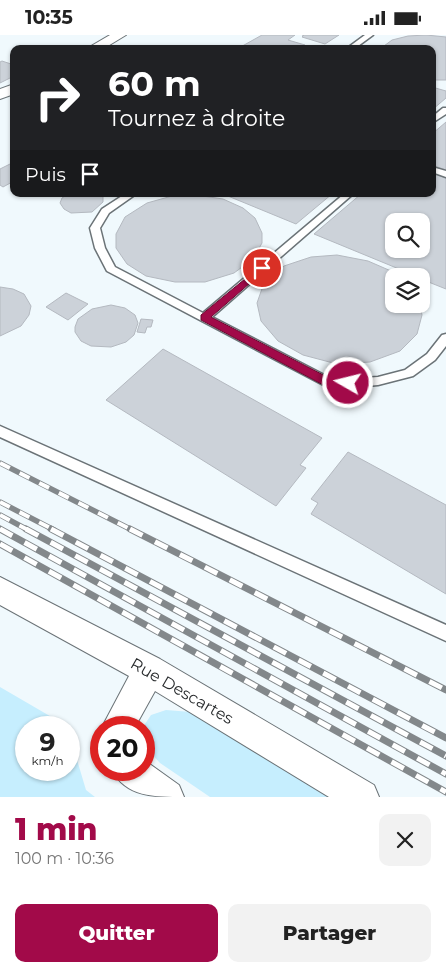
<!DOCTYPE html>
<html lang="fr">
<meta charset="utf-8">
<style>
body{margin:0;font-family:Montserrat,sans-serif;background:#f2f2f2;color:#222;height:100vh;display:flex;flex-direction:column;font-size:19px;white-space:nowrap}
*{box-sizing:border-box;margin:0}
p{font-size:16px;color:#767676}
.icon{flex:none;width:28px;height:28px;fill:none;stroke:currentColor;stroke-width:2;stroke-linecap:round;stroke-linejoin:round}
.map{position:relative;height:762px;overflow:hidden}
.side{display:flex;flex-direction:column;background:#fff;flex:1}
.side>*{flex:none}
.banner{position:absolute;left:10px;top:10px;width:426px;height:152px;border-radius:10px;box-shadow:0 1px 4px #0004;background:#202124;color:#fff;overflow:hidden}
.tools{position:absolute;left:385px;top:178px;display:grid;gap:10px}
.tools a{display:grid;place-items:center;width:45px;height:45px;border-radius:10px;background:#fff;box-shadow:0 1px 4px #0004;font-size:25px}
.speed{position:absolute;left:15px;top:681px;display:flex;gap:10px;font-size:25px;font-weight:700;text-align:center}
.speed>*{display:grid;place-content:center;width:65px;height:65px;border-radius:50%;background:#fff;box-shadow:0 1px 4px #0004;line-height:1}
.speed small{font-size:12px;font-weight:400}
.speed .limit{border:8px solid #d22;background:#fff;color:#111}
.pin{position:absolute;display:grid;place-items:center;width:42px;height:42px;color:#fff;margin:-21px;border:2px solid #fff;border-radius:50%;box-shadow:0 1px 5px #0007}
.me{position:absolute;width:55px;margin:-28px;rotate:278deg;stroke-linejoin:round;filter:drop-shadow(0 0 4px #0008)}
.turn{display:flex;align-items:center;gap:18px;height:105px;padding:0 15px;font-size:22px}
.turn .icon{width:65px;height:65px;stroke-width:2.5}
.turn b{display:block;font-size:35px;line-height:42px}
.then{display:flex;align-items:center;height:48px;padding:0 15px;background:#0003;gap:10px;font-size:19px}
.round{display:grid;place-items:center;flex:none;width:52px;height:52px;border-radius:10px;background:#f2f2f2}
.head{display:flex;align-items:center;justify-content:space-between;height:85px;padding:0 15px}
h1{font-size:30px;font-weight:800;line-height:38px;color:#a20a49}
.action{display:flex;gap:10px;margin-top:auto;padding:10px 15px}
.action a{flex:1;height:58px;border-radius:10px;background:#a20a49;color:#fff;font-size:20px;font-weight:800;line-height:58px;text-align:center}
.action a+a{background:#f2f2f2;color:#222}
.status{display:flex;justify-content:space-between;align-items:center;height:35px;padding:0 25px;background:#fff;direction:ltr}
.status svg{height:14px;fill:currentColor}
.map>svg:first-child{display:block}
.green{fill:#c6eefe}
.building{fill:#ccd2d9;stroke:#b4b9c0;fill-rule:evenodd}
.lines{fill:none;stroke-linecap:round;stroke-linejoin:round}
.lane-casing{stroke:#6b7377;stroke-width:3}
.street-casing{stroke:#6b7377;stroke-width:2}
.lane{fill:#fff;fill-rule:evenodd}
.street{fill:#fff;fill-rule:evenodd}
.rail-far1-casing{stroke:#83888b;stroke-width:5.5}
.rail-casing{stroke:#83888b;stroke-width:7}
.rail-far1{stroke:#fff;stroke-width:4;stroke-dasharray:11;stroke-linecap:butt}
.rail{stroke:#fff;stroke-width:5;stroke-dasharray:14;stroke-linecap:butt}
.route{fill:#a20a49;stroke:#69062f}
.labels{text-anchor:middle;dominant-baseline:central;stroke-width:4.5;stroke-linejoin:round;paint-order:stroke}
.near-street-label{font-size:16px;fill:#292c2e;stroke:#fff}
</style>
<div class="status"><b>10:35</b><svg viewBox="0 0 49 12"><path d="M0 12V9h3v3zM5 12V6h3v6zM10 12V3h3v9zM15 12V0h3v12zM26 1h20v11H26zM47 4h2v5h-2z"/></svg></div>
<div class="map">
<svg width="446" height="762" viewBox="0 0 446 762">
<rect width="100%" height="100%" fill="#f0f9fd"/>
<path class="green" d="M 0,652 L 67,691 L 26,692 L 26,735 L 69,735 L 69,698 L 86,755 L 95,762 L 0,762 Z
M 166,675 L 191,677 L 337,762 L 210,762 L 160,728 L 145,712 L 143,692 L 151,680 Z"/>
<path class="building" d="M 262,0 L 295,0 L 288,5 L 305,10 L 299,14 L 237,14 Z
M 302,0 L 339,0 L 325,9 L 302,2 L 304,0 Z
M 426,0 L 446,2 L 446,45 L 432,45 L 432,14 L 380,14 L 392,5 L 408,1 Z
M 2,26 L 14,30 L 14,41 L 0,48 L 0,27 Z
M 432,52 L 446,56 L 446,63 L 432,75 Z
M 446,87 L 446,135 L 432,130 L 432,99 Z
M 14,127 L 14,146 L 3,152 L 0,150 L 0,134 Z
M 432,135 L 446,140 L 446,254 L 421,244 L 421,241 L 416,241 L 314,199 L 361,159 L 432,159 ZM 394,186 L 421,186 L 421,214 L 394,214 Z
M 68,159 L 100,159 L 103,162 L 103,167 L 92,177 L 71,178 L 64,174 L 60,168 L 62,163 Z
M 223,159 L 332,159 L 296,189 Z
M 196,160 L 223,164 L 243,173 L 255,183 L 262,198 L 262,208 L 253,224 L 234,238 L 205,247 L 175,247 L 146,241 L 127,229 L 116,213 L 116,199 L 125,182 L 147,168 L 172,161 Z
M 337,220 L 368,226 L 391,236 L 398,241 L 394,241 L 394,269 L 420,269 L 422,280 L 417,299 L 400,316 L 370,327 L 337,329 L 303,320 L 278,306 L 261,286 L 257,268 L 264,248 L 284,231 L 311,222 Z
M 0,252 L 13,254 L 24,259 L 31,271 L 29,280 L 21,291 L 0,301 Z
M 66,258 L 88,269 L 68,285 L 46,272 Z
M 111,270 L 125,273 L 135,280 L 138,288 L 134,300 L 126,307 L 111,312 L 91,311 L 81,306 L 75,297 L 75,292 L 78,284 L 92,274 Z
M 141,284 L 153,285 L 151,292 L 147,292 L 145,298 L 137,297 Z
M 163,314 L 322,403 L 300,430 L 306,433 L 276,471 L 106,365 Z
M 348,417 L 446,470 L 446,559 L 311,479 L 318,468 L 311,464 Z"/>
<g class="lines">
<g class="lane-casing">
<path id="lane" d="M 365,0 L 373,0 L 354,14 L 346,14 Z
M 443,73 L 446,73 L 446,79 L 432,88 L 432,82 Z
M 432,132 L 446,136 L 446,142 L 432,137 Z
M 125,159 L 136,159 L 109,178 L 100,193 L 105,213 L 115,232 L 203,278 L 344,159 L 353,159 L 212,282 L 334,345 L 378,342 L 405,335 L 427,319 L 442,300 L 446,299 L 446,311 L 435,325 L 413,341 L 378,350 L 333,354 L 329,353 L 107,236 L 95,213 L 90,193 L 102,174 Z
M 0,391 L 446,590 L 446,606 L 0,402 Z"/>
</g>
<g class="street-casing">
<path id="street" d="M 110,0 L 126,0 L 103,14 L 86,14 Z
M 14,49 L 14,59 L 0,64 L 0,54 Z
M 0,542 L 160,624 L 374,750 L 379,762 L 329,762 L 155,656 L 135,692 L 102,692 L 129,641 L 0,570 Z
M 144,725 L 179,750 L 184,762 C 154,762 126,762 112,735 L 144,735 Z"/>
</g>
<use href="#lane" class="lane"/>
<use href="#street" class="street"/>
<g class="rail-far1-casing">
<path id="rail-far1" d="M 0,428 L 132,495
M 0,467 L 54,495
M 0,480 L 28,495
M 0,494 L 2,495"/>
</g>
<g class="rail-casing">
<path id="rail" d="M 0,494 L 446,739
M 26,494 L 446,721
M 51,494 L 446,703
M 130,494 L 446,655
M 0,509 L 446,757"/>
</g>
<use href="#rail-far1" class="rail-far1"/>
<use href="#rail" class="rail"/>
</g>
<path class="route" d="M 262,230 L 267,233 L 265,235 L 211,282 L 335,346 L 352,346 L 353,348 L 352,351 L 329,353 L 201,285 L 201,280 Z"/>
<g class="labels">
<g class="near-street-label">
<text transform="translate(182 656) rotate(30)">Rue Descartes</text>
</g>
</g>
</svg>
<div class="tools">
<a><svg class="icon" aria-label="search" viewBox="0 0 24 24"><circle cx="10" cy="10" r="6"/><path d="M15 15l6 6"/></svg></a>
<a><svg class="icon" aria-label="layers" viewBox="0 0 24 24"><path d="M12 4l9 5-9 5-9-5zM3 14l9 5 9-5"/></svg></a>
</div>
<div class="speed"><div>9<small>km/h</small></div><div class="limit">20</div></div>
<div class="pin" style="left:262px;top:233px;background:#d93025"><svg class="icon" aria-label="arrive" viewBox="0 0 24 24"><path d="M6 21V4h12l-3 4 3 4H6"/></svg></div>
<svg class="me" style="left:348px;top:348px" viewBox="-20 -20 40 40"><circle r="17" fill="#a20a49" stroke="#fff" stroke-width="3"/><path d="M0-11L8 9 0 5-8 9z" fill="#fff"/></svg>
<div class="banner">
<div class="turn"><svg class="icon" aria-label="right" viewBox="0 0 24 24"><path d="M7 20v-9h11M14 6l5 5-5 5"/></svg><div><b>60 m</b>Tournez à droite</div></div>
<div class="then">Puis<svg class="icon" aria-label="arrive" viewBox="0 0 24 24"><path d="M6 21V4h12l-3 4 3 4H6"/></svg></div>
</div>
</div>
<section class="side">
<div class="head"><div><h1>1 min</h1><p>100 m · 10:36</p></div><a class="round"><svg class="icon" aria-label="close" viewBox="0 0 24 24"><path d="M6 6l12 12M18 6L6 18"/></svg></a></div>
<div class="action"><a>Quitter</a><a>Partager</a></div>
</section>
